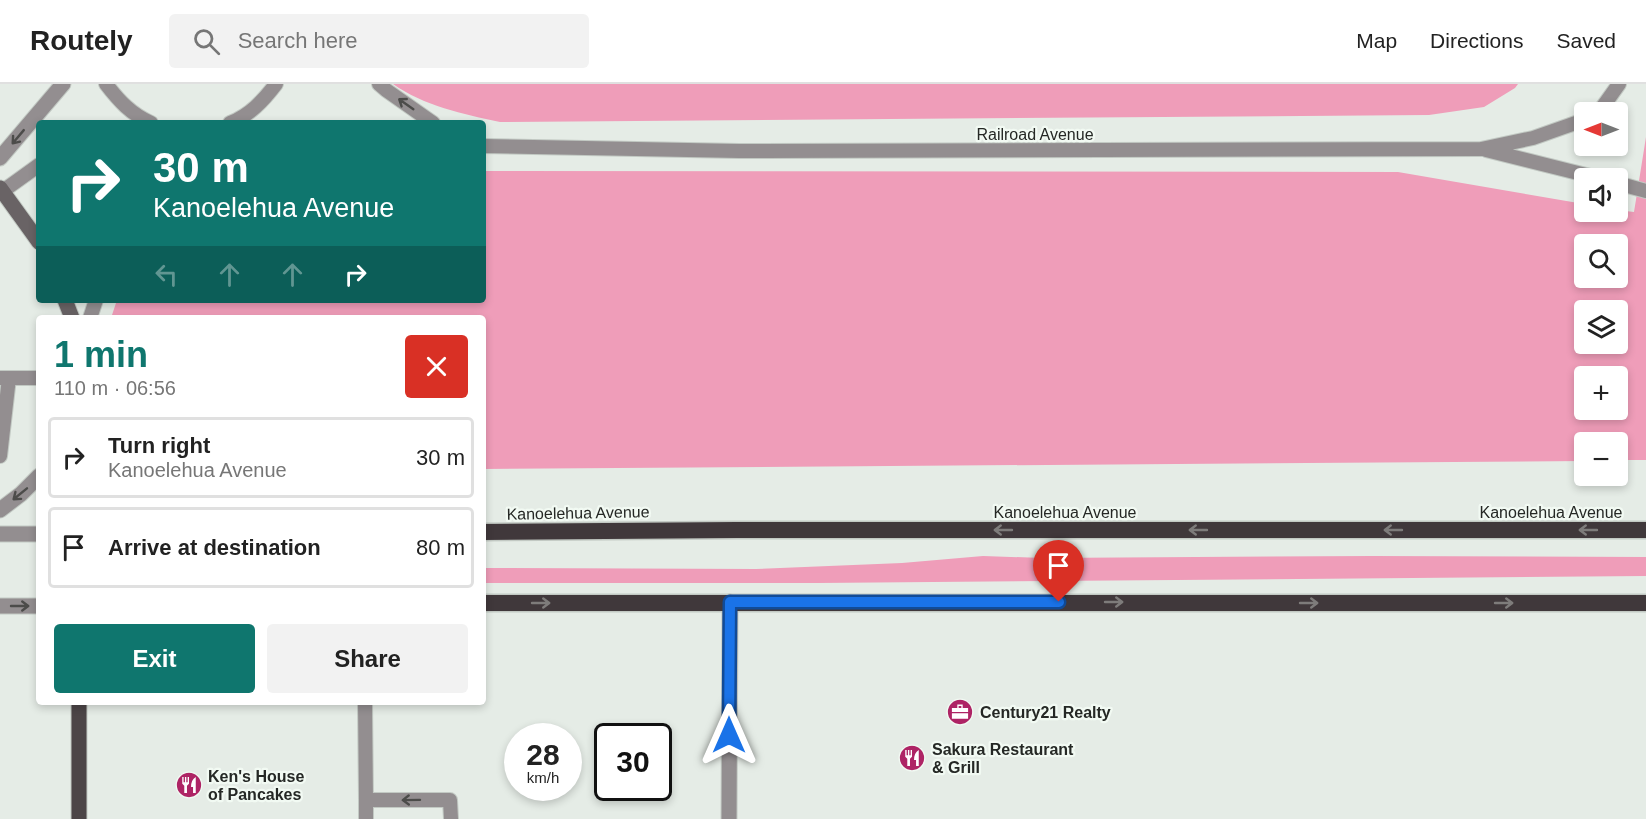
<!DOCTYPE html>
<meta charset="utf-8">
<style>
body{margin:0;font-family:Arial,sans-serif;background:#f2f2f2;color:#222;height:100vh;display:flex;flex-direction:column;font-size:22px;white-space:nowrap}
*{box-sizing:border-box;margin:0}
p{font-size:20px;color:#767676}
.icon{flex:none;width:33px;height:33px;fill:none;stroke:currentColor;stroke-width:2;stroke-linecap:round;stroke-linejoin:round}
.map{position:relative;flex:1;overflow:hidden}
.panel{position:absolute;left:36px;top:231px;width:450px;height:390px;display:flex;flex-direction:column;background:#fff;border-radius:6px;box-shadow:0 3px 9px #0003}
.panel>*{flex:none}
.hud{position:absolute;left:36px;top:36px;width:450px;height:183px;border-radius:6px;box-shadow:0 3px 9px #0003;background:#0f766e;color:#fff;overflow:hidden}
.needle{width:39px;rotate:270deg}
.tools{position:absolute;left:1574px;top:18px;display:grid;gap:12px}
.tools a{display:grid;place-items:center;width:54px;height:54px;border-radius:6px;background:#fff;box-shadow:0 3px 9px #0003;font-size:30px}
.speed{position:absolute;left:504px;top:639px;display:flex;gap:12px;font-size:30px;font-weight:700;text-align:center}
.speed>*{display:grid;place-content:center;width:78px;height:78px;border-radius:50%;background:#fff;box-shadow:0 3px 9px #0003;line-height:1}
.speed small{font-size:15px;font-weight:400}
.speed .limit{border:3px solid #111;border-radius:9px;background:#fff;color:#111}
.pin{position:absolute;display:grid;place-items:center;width:51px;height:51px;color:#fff;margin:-62px -26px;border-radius:50% 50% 50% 0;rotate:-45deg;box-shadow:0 0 6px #0007}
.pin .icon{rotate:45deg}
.me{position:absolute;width:66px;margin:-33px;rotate:0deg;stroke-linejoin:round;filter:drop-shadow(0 0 4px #0008)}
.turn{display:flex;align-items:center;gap:21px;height:126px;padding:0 18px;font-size:27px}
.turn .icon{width:78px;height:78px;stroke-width:2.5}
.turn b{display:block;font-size:42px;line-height:51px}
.lanes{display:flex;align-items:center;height:57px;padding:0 18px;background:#0003;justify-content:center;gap:30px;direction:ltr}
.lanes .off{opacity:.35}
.round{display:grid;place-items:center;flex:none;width:63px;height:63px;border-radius:6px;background:#f2f2f2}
.summary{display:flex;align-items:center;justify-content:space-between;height:102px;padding:0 18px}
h1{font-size:36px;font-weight:600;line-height:45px;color:#0f766e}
.primary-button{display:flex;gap:12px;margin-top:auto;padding:12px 18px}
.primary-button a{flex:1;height:69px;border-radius:6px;background:#0f766e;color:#fff;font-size:24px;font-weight:600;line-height:69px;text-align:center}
.primary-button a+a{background:#f2f2f2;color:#222}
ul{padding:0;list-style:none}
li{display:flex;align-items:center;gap:18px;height:81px;margin:0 12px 9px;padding:0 6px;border:3px solid #e0e0e0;border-radius:6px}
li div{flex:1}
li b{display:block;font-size:22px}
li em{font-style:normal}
header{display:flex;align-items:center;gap:36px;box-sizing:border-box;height:84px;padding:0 30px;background:#fff;border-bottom:2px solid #e0e0e0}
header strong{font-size:28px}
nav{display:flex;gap:33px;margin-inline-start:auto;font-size:21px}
.search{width:420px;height:54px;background:#f2f2f2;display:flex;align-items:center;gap:15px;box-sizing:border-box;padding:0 21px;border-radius:6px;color:#767676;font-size:22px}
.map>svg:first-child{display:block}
.green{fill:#ef9db9;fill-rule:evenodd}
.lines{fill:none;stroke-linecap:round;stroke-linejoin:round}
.service-casing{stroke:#c2c9c3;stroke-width:16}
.minor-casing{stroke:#c2c9c3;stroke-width:17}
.tertiary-casing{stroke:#c2c9c3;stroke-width:17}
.secondary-casing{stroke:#c2c9c3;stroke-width:17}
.primary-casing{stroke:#c2c9c3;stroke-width:17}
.trunk-casing{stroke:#c2c9c3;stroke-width:19}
.service{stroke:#938e90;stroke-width:14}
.minor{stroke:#938e90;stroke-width:15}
.tertiary{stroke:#938e90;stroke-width:15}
.secondary{stroke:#696365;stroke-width:15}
.primary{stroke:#4c4547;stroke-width:15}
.trunk{stroke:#40383b;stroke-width:16}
.oneway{stroke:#4c4c4a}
.oneway2{stroke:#7e7c7b}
.route-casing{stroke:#114b97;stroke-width:15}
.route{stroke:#1a73e8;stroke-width:10}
.labels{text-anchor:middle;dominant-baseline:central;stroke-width:4.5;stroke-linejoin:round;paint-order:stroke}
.street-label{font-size:16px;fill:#252825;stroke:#f2faf3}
.poi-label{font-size:16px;font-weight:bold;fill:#252825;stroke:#f2faf3;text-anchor:start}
</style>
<header>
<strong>Routely</strong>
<div class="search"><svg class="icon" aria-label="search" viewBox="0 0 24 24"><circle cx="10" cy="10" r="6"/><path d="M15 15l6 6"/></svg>Search here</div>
<nav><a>Map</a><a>Directions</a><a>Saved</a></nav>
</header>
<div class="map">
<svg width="1646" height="735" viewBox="0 0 1646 735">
<rect width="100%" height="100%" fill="#e5ece6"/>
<path class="green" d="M 393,0 L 1518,0 L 1515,4 L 1484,23 L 1429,31 L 500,38 C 463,30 424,22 393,0 Z
M 1646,53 L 1646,376 L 1617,376 L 1617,358 L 1584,358 L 1584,377 L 483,385 L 483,234 L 111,234 L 117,216 L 483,216 L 483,87 L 1398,88 L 1584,120 L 1584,128 L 1617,128 L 1617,126 L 1634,128 ZM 1584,160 L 1617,160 L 1617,194 L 1584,194 ZM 1584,226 L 1617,226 L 1617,260 L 1584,260 ZM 1584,292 L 1617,292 L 1617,326 L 1584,326 Z
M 983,472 L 1043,474 L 1372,472 L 1646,473 L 1646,492 L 818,499 L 483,499 L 483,484 L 756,485 L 902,479 Z"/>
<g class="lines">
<g class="service-casing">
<path id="service" d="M 106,0 C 119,17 131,30 151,39
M 379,0 L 386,6 L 433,39
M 1599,28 L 1619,0
M 230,39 C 250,31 263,17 276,0
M 483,62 L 739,67 L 1481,65 L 1533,54 L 1584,36
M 1486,66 L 1598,94
M 1617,99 L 1646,107
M 0,109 L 39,81
M 90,234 L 96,216
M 0,294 L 9,294 L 0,372
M 9,294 L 39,294
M 365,618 L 366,716
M 366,735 L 366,716 L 450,716 L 451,735"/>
</g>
<g class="minor-casing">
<path id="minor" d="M 0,74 L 63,0
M 729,735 L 730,518"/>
</g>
<g class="tertiary-casing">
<path id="tertiary" d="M 0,426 L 21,410 L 39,392
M 0,450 L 39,450
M 0,522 L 39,522"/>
</g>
<g class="secondary-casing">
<path id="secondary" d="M 0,104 L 39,158
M 65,216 L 72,234"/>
</g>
<g class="primary-casing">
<path id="primary" d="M 79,735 L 79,618"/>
</g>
<g class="trunk-casing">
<path id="trunk" d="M 483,448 L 736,446 L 1646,446
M 483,519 L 1646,519"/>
</g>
<use href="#service" class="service"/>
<use href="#minor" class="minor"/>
<use href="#tertiary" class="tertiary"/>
<use href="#secondary" class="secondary"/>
<use href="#primary" class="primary"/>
<use href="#trunk" class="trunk"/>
</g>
<defs><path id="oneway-shaft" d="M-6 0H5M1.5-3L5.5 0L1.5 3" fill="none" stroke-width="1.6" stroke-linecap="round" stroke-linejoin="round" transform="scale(1.5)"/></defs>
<g class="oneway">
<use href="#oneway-shaft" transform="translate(406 20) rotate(-145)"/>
<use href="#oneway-shaft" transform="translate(18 53) rotate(130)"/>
<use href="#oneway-shaft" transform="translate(20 410) rotate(141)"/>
<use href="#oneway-shaft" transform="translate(20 522)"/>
<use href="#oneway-shaft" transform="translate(411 716) rotate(179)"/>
</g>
<g class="oneway2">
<use href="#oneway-shaft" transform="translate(1003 446) rotate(-180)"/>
<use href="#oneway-shaft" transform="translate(1198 446) rotate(-180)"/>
<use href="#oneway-shaft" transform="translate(1393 446) rotate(-180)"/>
<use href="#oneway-shaft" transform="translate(1588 446) rotate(-180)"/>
<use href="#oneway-shaft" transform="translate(1114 518)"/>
<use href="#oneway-shaft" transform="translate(541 519)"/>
<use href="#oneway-shaft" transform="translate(1309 519)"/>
<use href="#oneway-shaft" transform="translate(1504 519)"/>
</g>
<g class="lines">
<g class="route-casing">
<path id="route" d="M 729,651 L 730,518 L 1059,518"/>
</g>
<use href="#route" class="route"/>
</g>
<defs>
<g id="office-disc" transform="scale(1.35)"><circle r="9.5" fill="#ae2465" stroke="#f2faf3"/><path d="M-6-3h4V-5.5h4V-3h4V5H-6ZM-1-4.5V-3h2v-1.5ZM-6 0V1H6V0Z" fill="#fff"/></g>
<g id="restaurant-disc" transform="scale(1.35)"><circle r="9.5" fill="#ae2465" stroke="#f2faf3"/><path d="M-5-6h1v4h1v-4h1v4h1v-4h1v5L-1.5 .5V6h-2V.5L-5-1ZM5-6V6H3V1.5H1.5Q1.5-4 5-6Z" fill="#fff"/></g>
</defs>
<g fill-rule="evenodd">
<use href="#office-disc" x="960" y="628"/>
<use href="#restaurant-disc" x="912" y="674"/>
<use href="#restaurant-disc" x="189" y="701"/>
</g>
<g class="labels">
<g class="street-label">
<text x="1035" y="50">Railroad Avenue</text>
<text x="1065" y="428">Kanoelehua Avenue</text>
<text x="1551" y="428">Kanoelehua Avenue</text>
<text transform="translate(578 429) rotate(-1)">Kanoelehua Avenue</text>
</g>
<g class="poi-label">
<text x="980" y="628">Century21 Realty</text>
<text x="932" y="665">Sakura Restaurant<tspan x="932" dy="18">&amp; Grill</tspan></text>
<text x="208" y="692">Ken's House<tspan x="208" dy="18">of Pancakes</tspan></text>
</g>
</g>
</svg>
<div class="tools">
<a><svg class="needle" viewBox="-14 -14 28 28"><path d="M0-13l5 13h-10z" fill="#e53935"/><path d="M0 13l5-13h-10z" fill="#767676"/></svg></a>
<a><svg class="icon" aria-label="sound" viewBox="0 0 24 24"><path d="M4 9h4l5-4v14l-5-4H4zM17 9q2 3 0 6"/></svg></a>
<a><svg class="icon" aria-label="search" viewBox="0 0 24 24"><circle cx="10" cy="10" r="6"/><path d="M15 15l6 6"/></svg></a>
<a><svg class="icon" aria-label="layers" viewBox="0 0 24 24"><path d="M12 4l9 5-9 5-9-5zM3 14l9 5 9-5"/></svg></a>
<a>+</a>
<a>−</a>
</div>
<div class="speed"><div>28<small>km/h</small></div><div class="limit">30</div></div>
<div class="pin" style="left:1059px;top:518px;background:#d93025"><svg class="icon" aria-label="arrive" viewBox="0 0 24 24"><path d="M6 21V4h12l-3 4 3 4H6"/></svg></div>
<svg class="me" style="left:729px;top:651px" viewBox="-20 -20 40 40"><path d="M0-17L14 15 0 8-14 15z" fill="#1a73e8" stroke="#fff" stroke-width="4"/></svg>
<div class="hud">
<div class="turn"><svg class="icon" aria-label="right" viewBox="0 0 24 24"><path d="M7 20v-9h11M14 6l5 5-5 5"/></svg><div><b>30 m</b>Kanoelehua Avenue</div></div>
<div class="lanes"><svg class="icon off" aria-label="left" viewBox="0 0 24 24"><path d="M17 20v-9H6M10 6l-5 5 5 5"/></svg><svg class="icon off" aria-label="ahead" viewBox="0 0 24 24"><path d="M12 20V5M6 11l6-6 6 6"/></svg><svg class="icon off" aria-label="ahead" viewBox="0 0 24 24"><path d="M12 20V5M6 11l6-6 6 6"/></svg><svg class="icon" aria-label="right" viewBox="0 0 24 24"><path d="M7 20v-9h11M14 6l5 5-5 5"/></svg></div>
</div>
<section class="panel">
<div class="summary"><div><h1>1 min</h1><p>110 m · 06:56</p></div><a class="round" style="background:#d93025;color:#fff"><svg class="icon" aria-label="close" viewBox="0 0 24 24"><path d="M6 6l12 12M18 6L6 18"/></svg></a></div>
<ul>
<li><svg class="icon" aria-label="right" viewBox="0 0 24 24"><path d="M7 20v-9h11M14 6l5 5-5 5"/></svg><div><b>Turn right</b><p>Kanoelehua Avenue</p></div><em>30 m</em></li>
<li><svg class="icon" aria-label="arrive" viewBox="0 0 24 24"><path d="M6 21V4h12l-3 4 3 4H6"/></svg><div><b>Arrive at destination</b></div><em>80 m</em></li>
</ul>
<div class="primary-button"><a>Exit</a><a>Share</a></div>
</section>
</div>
